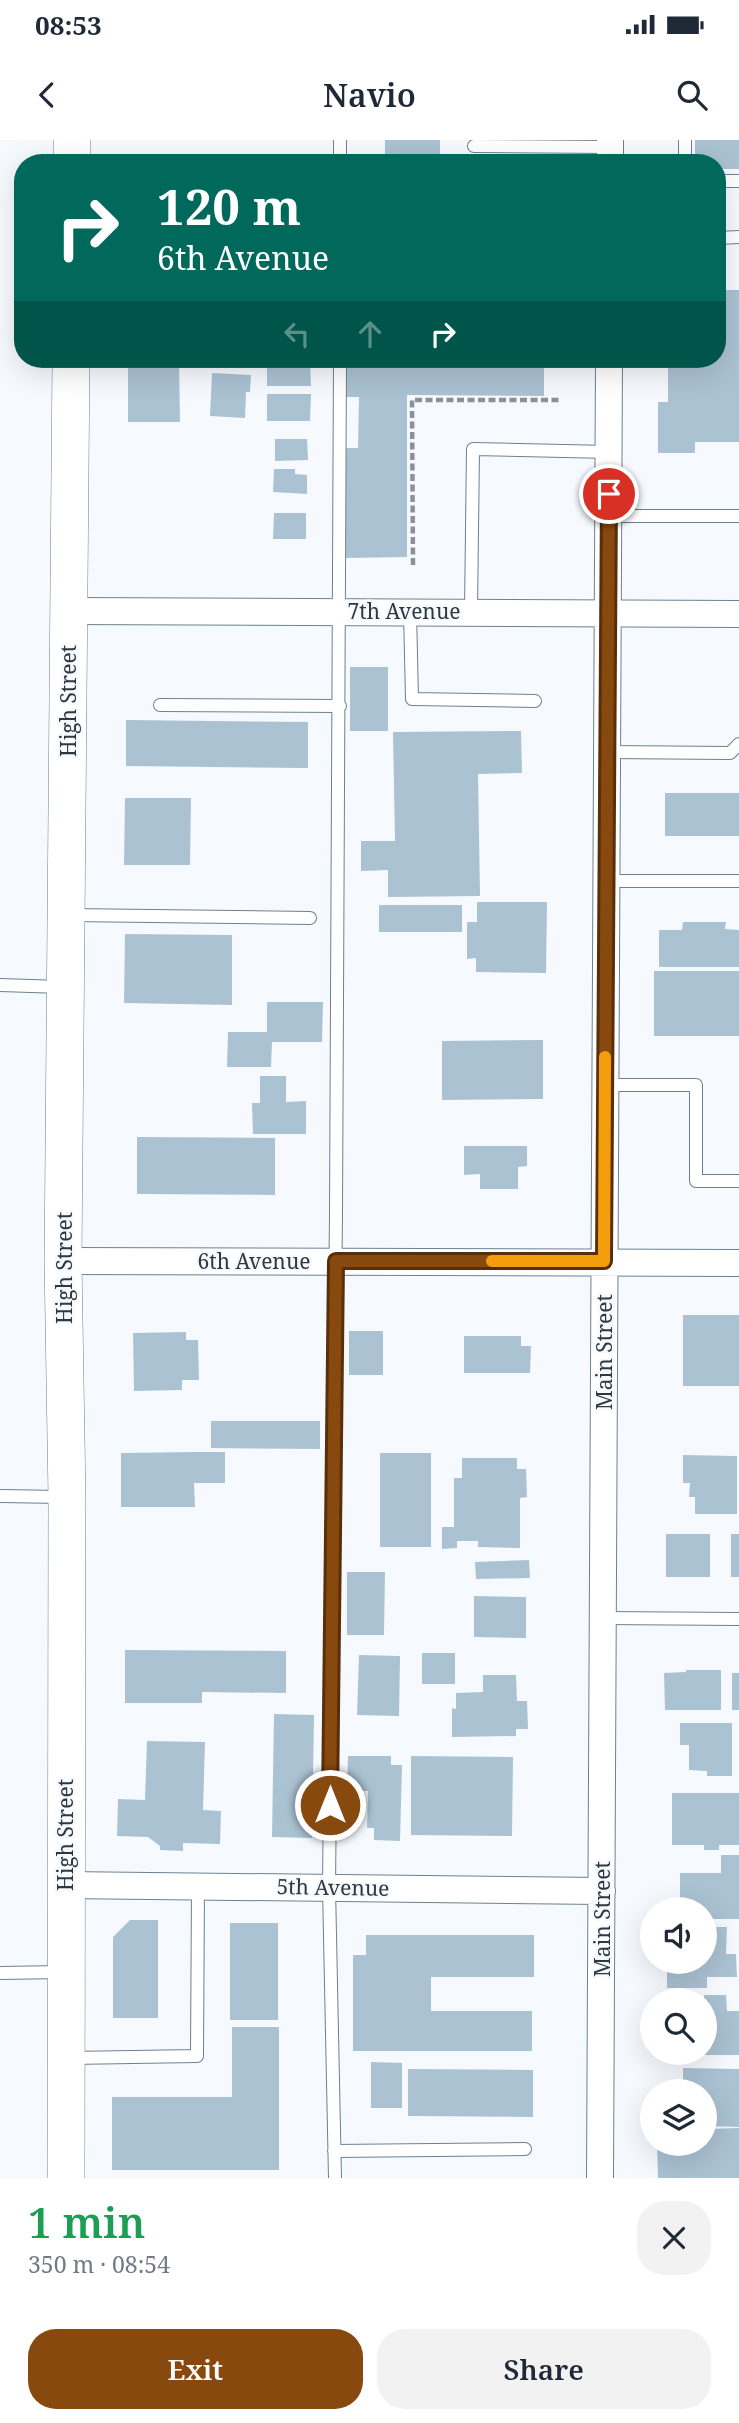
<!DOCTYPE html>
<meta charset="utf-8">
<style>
body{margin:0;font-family:"Noto Serif",serif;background:#f2f2f3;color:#1f2937;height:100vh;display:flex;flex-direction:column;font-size:26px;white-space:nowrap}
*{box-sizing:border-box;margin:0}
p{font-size:23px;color:#747a83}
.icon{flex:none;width:38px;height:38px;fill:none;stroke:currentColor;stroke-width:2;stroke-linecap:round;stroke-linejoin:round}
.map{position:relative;height:2038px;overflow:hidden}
.details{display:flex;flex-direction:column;background:#fff;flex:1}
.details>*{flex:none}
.hud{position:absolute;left:14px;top:14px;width:712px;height:214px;border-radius:28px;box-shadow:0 7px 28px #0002;background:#00695c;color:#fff;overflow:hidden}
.controls{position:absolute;left:640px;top:1757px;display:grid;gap:14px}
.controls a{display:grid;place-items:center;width:77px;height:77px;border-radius:50%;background:#fff;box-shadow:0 7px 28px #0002;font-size:35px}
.pin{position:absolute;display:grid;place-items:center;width:60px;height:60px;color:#fff;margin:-30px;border:4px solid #fff;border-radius:50%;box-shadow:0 2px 7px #0007}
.me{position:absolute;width:77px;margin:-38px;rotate:0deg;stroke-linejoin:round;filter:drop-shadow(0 0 5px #0008)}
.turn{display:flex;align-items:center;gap:24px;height:147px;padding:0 28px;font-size:32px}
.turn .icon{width:91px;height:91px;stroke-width:2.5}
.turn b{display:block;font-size:49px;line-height:60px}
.lanes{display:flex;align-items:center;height:66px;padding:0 28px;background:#0003;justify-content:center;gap:35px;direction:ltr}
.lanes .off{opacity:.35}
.round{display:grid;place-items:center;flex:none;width:74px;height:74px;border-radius:28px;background:#f2f2f3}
.summary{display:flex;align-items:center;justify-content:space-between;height:119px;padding:0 28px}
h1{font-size:42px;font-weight:600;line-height:52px;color:#1e9e55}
.primary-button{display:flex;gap:14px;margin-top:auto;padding:14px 28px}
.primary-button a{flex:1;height:80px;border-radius:28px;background:#88490f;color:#fff;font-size:28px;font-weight:600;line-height:80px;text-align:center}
.primary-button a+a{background:#f2f2f3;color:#1f2937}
.status{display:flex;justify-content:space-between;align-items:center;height:49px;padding:0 35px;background:#fff;direction:ltr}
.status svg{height:19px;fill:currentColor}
header{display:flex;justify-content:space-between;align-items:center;height:91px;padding:0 28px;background:#fff;font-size:32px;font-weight:600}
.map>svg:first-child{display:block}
.building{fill:#abc2d3}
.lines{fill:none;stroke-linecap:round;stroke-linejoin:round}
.service-casing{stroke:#6b8191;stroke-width:14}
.minor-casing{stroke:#6b8191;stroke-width:28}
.secondary-casing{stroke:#6b8191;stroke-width:38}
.path{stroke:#8b9297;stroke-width:4.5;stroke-dasharray:7 3.5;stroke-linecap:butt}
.service{stroke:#fff;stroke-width:12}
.minor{stroke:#fff;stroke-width:26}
.secondary{stroke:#fff;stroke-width:37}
.route-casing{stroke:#582f0a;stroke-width:18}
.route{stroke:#88490f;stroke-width:12}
.slow{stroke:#f59e0b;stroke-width:12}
.labels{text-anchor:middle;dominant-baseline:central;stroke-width:5;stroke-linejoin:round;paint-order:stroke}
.street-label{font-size:21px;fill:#2f383f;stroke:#f6fafe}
</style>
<div class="status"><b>08:53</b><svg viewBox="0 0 49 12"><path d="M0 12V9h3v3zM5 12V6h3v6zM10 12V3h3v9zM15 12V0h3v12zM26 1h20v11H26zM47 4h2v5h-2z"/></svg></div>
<header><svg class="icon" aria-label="back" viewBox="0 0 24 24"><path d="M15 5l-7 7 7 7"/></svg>Navio<svg class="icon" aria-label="search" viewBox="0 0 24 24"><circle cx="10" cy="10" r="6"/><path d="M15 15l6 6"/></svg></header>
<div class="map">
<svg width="739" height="2038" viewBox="0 0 739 2038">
<rect width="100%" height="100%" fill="#f6fafe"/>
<path class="building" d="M 385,0 L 440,0 L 440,23 L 385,23 Z
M 695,0 L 739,0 L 739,29 L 718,29 L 718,23 L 695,23 Z
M 290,16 L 308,16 L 308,23 L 290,23 Z
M 718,150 L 739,150 L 739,302 L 695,302 L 695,313 L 658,313 L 658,262 L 668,262 L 668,219 L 718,219 Z
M 150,219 L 179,219 L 180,282 L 128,282 L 128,227 L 150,227 Z
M 267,219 L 310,219 L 311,246 L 267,246 Z
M 345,219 L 544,219 L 544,256 L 407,255 L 407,417 L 345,418 L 345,308 L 358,308 L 359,257 L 345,257 Z
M 212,233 L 251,235 L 250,252 L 246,252 L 245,278 L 210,276 Z
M 267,254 L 311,254 L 310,281 L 267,281 Z
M 275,299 L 307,299 L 308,320 L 275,321 Z
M 274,329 L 295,329 L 295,334 L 307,335 L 307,354 L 273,352 Z
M 274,373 L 306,373 L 306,399 L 273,399 Z
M 350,527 L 388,527 L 388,591 L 350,591 Z
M 126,580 L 308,582 L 308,628 L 126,626 Z
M 521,591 L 522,633 L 478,634 L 480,756 L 388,757 L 388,730 L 361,731 L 361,701 L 395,701 L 393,592 Z
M 665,653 L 739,653 L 739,696 L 665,696 Z
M 125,658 L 191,658 L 190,725 L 124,725 Z
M 477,762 L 547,762 L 546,833 L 476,832 L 476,818 L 467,819 L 467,782 L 477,782 Z
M 379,765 L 462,765 L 462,792 L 379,792 Z
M 683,782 L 726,782 L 725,789 L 739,790 L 739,827 L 659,827 L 659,790 L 682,790 Z
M 125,794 L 232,795 L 232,865 L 124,863 Z
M 654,831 L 739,831 L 739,896 L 654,896 Z
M 267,862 L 323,862 L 322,902 L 272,902 L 271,927 L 227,927 L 228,892 L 267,892 Z
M 543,900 L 543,959 L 442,960 L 442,901 Z
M 260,936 L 286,936 L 286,962 L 306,961 L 306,994 L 253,994 L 252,963 L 260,963 Z
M 137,997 L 275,998 L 275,1055 L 137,1054 Z
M 464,1006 L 527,1006 L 527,1026 L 518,1027 L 518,1049 L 480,1049 L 480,1034 L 464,1035 Z
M 683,1175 L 739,1175 L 739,1246 L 683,1246 Z
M 349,1191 L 383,1191 L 383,1235 L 349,1235 Z
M 186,1192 L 186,1200 L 198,1200 L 199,1240 L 182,1240 L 182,1250 L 134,1251 L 133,1193 Z
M 464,1196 L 521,1196 L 521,1206 L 531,1206 L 530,1233 L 464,1233 Z
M 211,1281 L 320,1281 L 320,1309 L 211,1308 Z
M 194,1312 L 225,1312 L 225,1343 L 194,1343 L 195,1367 L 121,1367 L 121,1313 Z
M 380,1313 L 431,1313 L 431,1407 L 380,1407 Z
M 683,1315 L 737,1316 L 737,1374 L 695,1374 L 695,1357 L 689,1357 L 690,1343 L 683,1343 Z
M 462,1318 L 517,1318 L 517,1329 L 526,1329 L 527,1357 L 520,1358 L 520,1408 L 478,1407 L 478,1401 L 457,1401 L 457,1408 L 442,1409 L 442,1387 L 454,1387 L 454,1338 L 462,1338 Z
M 666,1394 L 710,1394 L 710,1437 L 666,1437 Z
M 731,1394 L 739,1394 L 739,1437 L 731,1437 Z
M 529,1420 L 530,1438 L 476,1439 L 475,1422 Z
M 347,1432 L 385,1432 L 384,1495 L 347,1495 Z
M 474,1456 L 526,1457 L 526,1498 L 474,1497 Z
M 125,1510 L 286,1511 L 286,1553 L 202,1552 L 202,1563 L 125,1563 Z
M 422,1513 L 455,1513 L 455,1544 L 422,1544 Z
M 359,1515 L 400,1516 L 399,1576 L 357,1575 Z
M 686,1530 L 721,1530 L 721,1570 L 665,1570 L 664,1533 L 686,1532 Z
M 732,1533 L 739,1533 L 739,1570 L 732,1570 Z
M 483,1535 L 516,1535 L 517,1561 L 527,1561 L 528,1589 L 516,1589 L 516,1596 L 452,1597 L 452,1568 L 456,1569 L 456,1553 L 483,1552 Z
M 274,1574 L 314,1575 L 312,1698 L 272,1697 Z
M 680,1583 L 732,1583 L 732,1636 L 707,1636 L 707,1631 L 689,1630 L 689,1605 L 680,1605 Z
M 147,1601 L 205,1602 L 203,1670 L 221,1671 L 220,1704 L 183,1703 L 183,1711 L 160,1710 L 160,1706 L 148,1697 L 117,1696 L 118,1659 L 145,1660 Z
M 348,1616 L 391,1616 L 391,1625 L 402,1625 L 400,1701 L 374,1700 L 374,1688 L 367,1688 L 368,1651 L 347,1651 Z
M 411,1616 L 513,1617 L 512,1696 L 411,1695 Z
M 672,1653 L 739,1653 L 739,1705 L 719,1705 L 719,1710 L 704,1710 L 704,1705 L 672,1705 Z
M 721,1715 L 739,1715 L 739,1779 L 705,1779 L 705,1769 L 680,1769 L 680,1733 L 721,1733 Z
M 130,1780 L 158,1780 L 158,1878 L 113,1878 L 113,1797 Z
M 230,1783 L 278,1783 L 278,1880 L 230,1880 Z
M 705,1787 L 727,1787 L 726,1814 L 736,1814 L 737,1837 L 707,1837 L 707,1848 L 667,1848 L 667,1822 L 705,1822 Z
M 366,1795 L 534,1795 L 534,1837 L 431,1837 L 431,1871 L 532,1871 L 532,1911 L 353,1911 L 353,1815 L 366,1815 Z
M 704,1855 L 726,1855 L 727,1871 L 739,1871 L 739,1915 L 705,1915 Z
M 232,1887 L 279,1887 L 279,2030 L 112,2030 L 112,1957 L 232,1957 Z
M 371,1922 L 402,1923 L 402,1968 L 371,1968 Z
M 683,1928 L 739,1929 L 739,1987 L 705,1986 L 705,1951 L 675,1951 L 675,1942 L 683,1942 Z
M 408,1929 L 533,1930 L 533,1977 L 408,1976 Z
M 739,1988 L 739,2038 L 658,2038 L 657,2004 L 705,2004 L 705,1989 Z"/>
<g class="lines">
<g class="service-casing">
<path id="service" d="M 340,0 L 340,23
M 474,6 L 610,7
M 685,23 L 685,0
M 718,41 L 739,41
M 718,98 L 739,97
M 609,376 L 739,376
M 410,472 L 412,559 L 535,561
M 471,472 L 473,309 L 609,312
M 160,565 L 340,566
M 607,612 L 730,613 L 739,604
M 606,741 L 739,741
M 68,775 L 310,778
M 0,845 L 62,847
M 605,945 L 696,945 L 696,1041 L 739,1041
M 0,1356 L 63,1357
M 603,1478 L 739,1479
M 0,1833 L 63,1832
M 69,1918 L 197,1916 L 198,1746
M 334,2011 L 525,2009
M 335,2038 L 329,1747 L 336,1073 L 340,219"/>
</g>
<g class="minor-casing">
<path id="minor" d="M 610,23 L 610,0
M 68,471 L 739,474
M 63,1121 L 739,1123
M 65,1745 L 602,1751
M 600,2038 L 609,219"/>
</g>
<g class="secondary-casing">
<path id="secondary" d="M 72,23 L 72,0
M 66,2038 L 67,1357 L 63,1121 L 71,219"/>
</g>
<path class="path" d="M 413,425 L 412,260 L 562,260"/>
<use href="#service" class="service"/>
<use href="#minor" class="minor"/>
<use href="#secondary" class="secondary"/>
</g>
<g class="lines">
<g class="route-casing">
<path id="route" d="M 330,1665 L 336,1121 L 604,1121 L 609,354"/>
</g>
<use href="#route" class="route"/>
<path class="slow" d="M 492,1121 L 604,1121 L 605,917"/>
</g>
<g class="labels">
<g class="street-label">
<text x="404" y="471">7th Avenue</text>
<text transform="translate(68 561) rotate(-90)">High Street</text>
<text x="254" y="1121">6th Avenue</text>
<text transform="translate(64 1128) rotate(-90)">High Street</text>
<text transform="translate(604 1212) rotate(-90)">Main Street</text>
<text transform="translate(65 1695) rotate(-90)">High Street</text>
<text transform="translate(333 1747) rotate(1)">5th Avenue</text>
<text transform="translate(602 1779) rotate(-90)">Main Street</text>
</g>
</g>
</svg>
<div class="controls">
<a><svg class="icon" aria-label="sound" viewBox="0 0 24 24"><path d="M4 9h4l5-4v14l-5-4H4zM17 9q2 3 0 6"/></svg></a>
<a><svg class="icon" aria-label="search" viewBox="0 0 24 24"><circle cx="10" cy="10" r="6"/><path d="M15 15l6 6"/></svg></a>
<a><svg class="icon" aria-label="layers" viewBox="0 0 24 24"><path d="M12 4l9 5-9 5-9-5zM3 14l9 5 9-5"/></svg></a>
</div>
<div class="pin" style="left:609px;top:354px;background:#d93025"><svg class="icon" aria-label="arrive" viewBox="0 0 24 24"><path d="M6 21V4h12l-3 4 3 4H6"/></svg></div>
<svg class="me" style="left:330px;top:1665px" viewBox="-20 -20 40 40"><circle r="17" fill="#88490f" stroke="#fff" stroke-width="3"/><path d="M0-11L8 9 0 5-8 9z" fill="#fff"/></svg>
<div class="hud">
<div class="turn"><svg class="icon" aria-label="right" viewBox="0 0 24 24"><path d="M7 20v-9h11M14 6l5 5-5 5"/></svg><div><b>120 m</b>6th Avenue</div></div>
<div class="lanes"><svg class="icon off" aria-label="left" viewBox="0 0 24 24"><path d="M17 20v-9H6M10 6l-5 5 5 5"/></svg><svg class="icon off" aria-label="ahead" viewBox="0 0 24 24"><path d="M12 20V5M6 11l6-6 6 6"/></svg><svg class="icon" aria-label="right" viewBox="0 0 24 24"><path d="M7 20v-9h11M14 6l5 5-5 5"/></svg></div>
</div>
</div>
<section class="details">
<div class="summary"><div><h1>1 min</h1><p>350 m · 08:54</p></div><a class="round"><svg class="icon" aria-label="close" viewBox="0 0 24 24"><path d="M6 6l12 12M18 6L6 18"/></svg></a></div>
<div class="primary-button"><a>Exit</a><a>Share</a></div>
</section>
